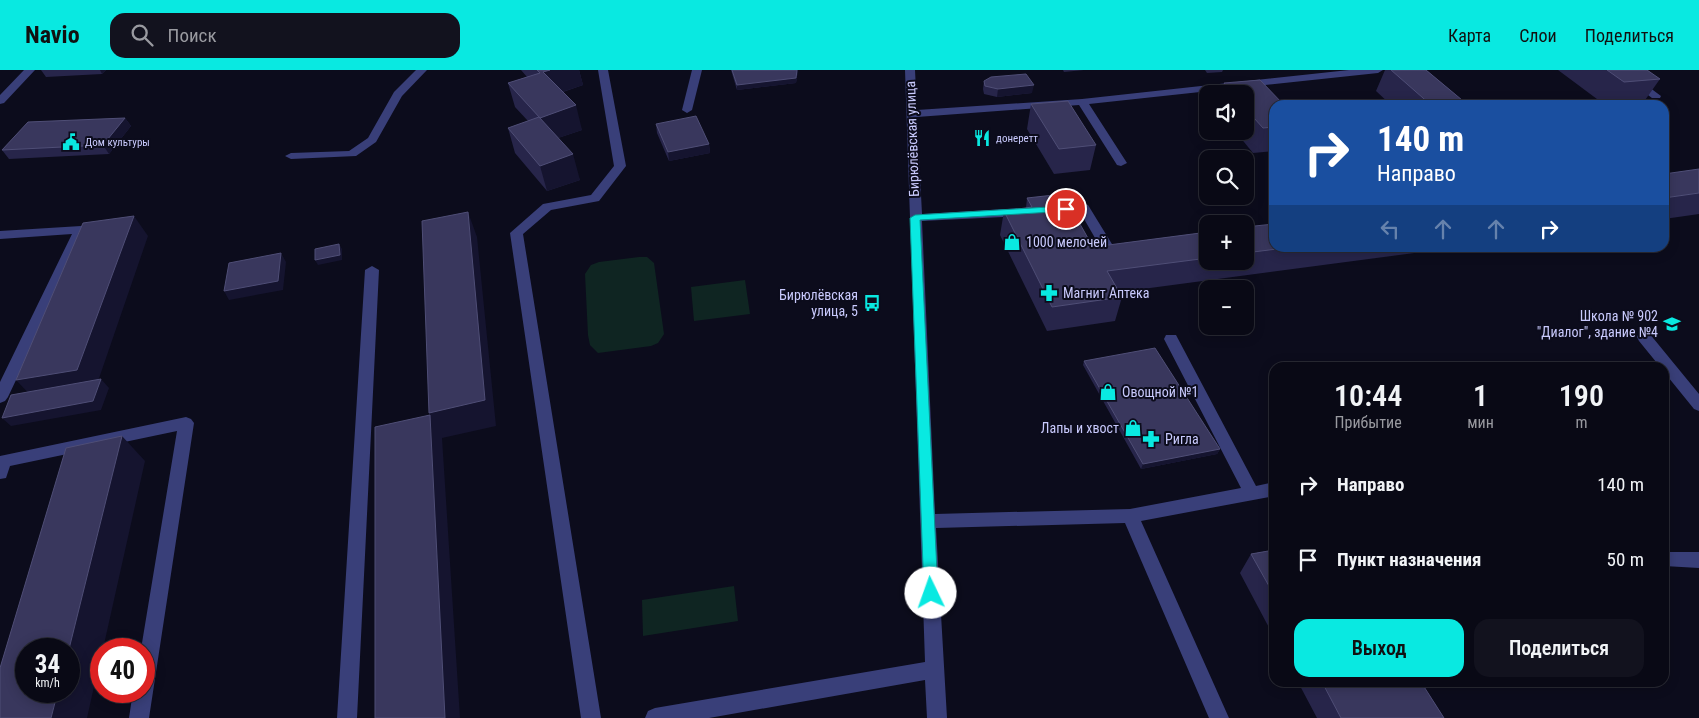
<!DOCTYPE html>
<html lang="ru">
<meta charset="utf-8">
<style>
body{margin:0;font-family:"Roboto Condensed",sans-serif;background:#12121e;color:#f1f3f6;height:100vh;display:flex;flex-direction:column;font-size:19px;white-space:nowrap}
*{box-sizing:border-box;margin:0}
p{font-size:16px;color:#999aa0}
.icon{flex:none;width:28px;height:28px;fill:none;stroke:currentColor;stroke-width:2;stroke-linecap:round;stroke-linejoin:round}
.map{position:relative;flex:1;overflow:hidden}
.details{position:absolute;left:1269px;top:292px;width:400px;height:325px;display:flex;flex-direction:column;background:#090915;border-radius:15px;box-shadow:0 2px 12px #0003,0 0 0 1px #292a34}
.details>*{flex:none}
.top-card{position:absolute;left:1269px;top:30px;width:400px;height:152px;border-radius:15px;box-shadow:0 2px 12px #0003,0 0 0 1px #292a34;background:#1a4fa0;color:#fff;overflow:hidden}
.fabs{position:absolute;left:1199px;top:15px;display:grid;gap:10px}
.fabs a{display:grid;place-items:center;width:55px;height:55px;border-radius:10px;background:#090915;box-shadow:0 2px 12px #0003,0 0 0 1px #292a34;font-size:25px}
.speed{position:absolute;left:15px;top:568px;display:flex;gap:10px;font-size:25px;font-weight:700;text-align:center}
.speed>*{display:grid;place-content:center;width:65px;height:65px;border-radius:50%;background:#090915;box-shadow:0 2px 12px #0003,0 0 0 1px #292a34;line-height:1}
.speed small{font-size:12px;font-weight:400}
.speed .limit{border:8px solid #d22;background:#fff;color:#111}
.pin{position:absolute;display:grid;place-items:center;width:42px;height:42px;color:#fff;margin:-21px;border:2px solid #fff;border-radius:50%;box-shadow:0 1px 5px #0007}
.me{position:absolute;width:55px;margin:-28px;rotate:357deg;stroke-linejoin:round;filter:drop-shadow(0 0 4px #0008)}
.turn{display:flex;align-items:center;gap:18px;height:105px;padding:0 25px;font-size:22px}
.turn .icon{width:65px;height:65px;stroke-width:2.5}
.turn b{display:block;font-size:35px;line-height:42px}
.lanes{display:flex;align-items:center;height:48px;padding:0 25px;background:#0003;justify-content:center;gap:25px;direction:ltr}
.lanes .off{opacity:.35}
.eta{display:flex;justify-content:space-evenly;align-items:center;height:85px;text-align:center}
.eta b{font-size:30px;font-weight:600;line-height:35px}
.action{display:flex;gap:10px;margin-top:auto;padding:10px 25px}
.action a{flex:1;height:58px;border-radius:15px;background:#09e9e1;color:#111;font-size:20px;font-weight:600;line-height:58px;text-align:center}
.action a+a{background:#12121e;color:#f1f3f6}
ul{padding:0;list-style:none}
li{display:flex;align-items:center;gap:15px;height:75px;padding:0 25px}
li div{flex:1}
li b{display:block;font-size:19px}
li em{font-style:normal}
header{display:flex;align-items:center;gap:30px;box-sizing:border-box;height:70px;padding:0 25px;background:#09e9e1;color:#111}
header strong{font-size:24px}
nav{display:flex;gap:28px;margin-inline-start:auto;font-size:18px}
.search{width:350px;height:45px;background:#12121e;display:flex;align-items:center;gap:12px;box-sizing:border-box;padding:0 18px;border-radius:15px;color:#999aa0;font-size:19px}
.map>svg:first-child{display:block}
.green{fill:#0f2522}
.lines{fill:none;stroke-linecap:round;stroke-linejoin:round}
.minor{fill:#393f79;fill-rule:evenodd}
.wall{fill:#27254a}
.shaded-wall{fill:#15142f}
.building{fill:#39375d;stroke:#4f4e76}
.route{fill:#09e9e1;stroke:#069792}
.labels{text-anchor:middle;dominant-baseline:central;stroke-width:4;stroke-linejoin:round;paint-order:stroke}
.far-poi-label{font-size:11px;fill:#c9cafd;stroke:#0c0c1c;text-anchor:start}
.street-label{font-size:14px;fill:#c9cafd;stroke:#0c0c1c}
.poi-label{font-size:14px;fill:#c9cafd;stroke:#0c0c1c;text-anchor:start}
</style>
<header>
<strong>Navio</strong>
<div class="search"><svg class="icon" aria-label="search" viewBox="0 0 24 24"><circle cx="10" cy="10" r="6"/><path d="M15 15l6 6"/></svg>Поиск</div>
<nav><a>Карта</a><a>Слои</a><a>Поделиться</a></nav>
</header>
<div class="map">
<svg width="1699" height="648" viewBox="0 0 1699 648">
<rect width="100%" height="100%" fill="#0c0c1c"/>
<path class="green" d="M 639,187 L 647,187 L 654,193 L 664,264 L 658,273 L 651,276 L 598,283 L 590,275 L 588,265 L 585,204 L 591,195 L 599,192 Z
M 745,210 L 750,244 L 694,251 L 691,217 Z
M 734,516 L 738,551 L 643,566 L 642,530 Z"/>
<g class="lines">
<path class="minor" d="M 24,0 L 35,0 L 4,33 L 0,34 L 0,25 Z
M 416,0 L 427,0 L 402,26 L 376,72 L 356,86 L 291,89 L 285,86 L 291,83 L 349,81 L 368,68 L 394,22 Z
M 598,0 L 608,0 L 626,96 L 599,131 L 551,140 L 523,164 L 601,648 L 581,648 L 510,163 L 543,134 L 591,125 L 614,96 Z
M 692,0 L 702,0 L 692,40 L 687,43 L 682,40 Z
M 905,0 L 915,0 L 917,40 L 1082,29 L 1349,0 L 1383,0 L 1378,3 L 1089,34 L 1127,93 L 1121,96 L 1117,95 L 1079,35 L 917,47 L 922,144 L 1023,138 L 1029,142 L 1023,146 L 922,151 L 935,444 L 1130,439 L 1241,418 L 1164,269 L 1166,265 L 1176,265 L 1256,416 L 1274,412 L 1274,426 L 1141,451 L 1229,648 L 1209,648 L 1125,453 L 936,458 L 947,648 L 927,648 L 925,610 L 709,648 L 645,648 L 648,641 L 655,638 L 925,592 Z
M 1614,0 L 1626,0 L 1661,26 L 1660,28 L 1652,28 Z
M 1084,134 L 1088,135 L 1115,179 L 1124,180 L 1125,183 L 1124,186 L 1106,187 L 1080,142 L 1051,144 L 1045,140 L 1051,136 Z
M 81,156 L 87,160 L 8,327 L 5,331 L 0,333 L 0,312 L 72,164 L 0,169 L 0,161 Z
M 372,196 L 379,200 L 357,648 L 337,648 L 365,200 Z
M 1644,262 L 1649,263 L 1699,324 L 1699,341 L 1694,339 L 1664,302 L 1664,298 L 1661,298 L 1639,271 L 1637,267 L 1639,263 Z
M 186,347 L 191,349 L 194,353 L 149,648 L 129,648 L 133,621 L 144,621 L 144,579 L 141,579 L 177,361 L 10,396 L 6,408 L 0,409 L 0,386 Z
M 1664,482 L 1699,482 L 1699,498 L 1664,496 Z"/>
</g>
<path class="wall" d="M 41,0 L 106,0 L 102,4 L 46,7 Z
M 521,0 L 579,0 L 583,15 L 563,22 L 582,60 L 558,68 L 580,110 L 547,121 L 515,83 L 508,58 L 528,51 L 515,37 L 508,13 L 527,7 Z
M 731,0 L 798,0 L 796,13 L 737,20 Z
M 1063,0 L 1084,0 L 1064,2 Z
M 1205,0 L 1223,0 L 1222,2 L 1207,3 Z
M 1385,0 L 1426,0 L 1468,35 L 1391,35 L 1376,21 Z
M 1558,0 L 1647,0 L 1660,9 L 1643,33 L 1622,35 L 1605,35 Z
M 984,11 L 1032,23 L 997,27 L 984,24 L 983,19 Z
M 1224,13 L 1274,35 L 1274,81 L 1253,83 L 1235,61 L 1245,61 L 1245,24 L 1220,24 Z
M 1031,34 L 1096,75 L 1090,100 L 1054,104 L 1027,59 Z
M 125,48 L 131,56 L 109,84 L 9,89 L 2,80 Z
M 656,54 L 709,74 L 710,83 L 669,91 L 657,63 Z
M 1699,99 L 1699,144 L 1664,149 L 1664,104 Z
M 1027,128 L 1093,177 L 1208,162 L 1208,191 L 1245,191 L 1245,157 L 1274,178 L 1452,178 L 1120,222 L 1122,227 L 1115,251 L 1047,261 L 1000,165 L 1004,141 L 1026,138 Z
M 1084,291 L 1220,379 L 1217,384 L 1141,399 L 1083,295 Z
M 1274,480 L 1274,567 L 1240,503 L 1251,484 Z
M 1298,612 L 1421,612 L 1444,648 L 1317,648 Z"/>
<path class="shaded-wall" d="M 100,0 L 106,0 L 102,4 Z
M 550,0 L 579,0 L 583,15 L 550,26 L 543,2 Z
M 798,0 L 796,13 L 737,20 L 737,15 Z
M 1034,15 L 1032,23 L 997,27 L 998,19 Z
M 576,35 L 582,60 L 546,72 L 540,48 Z
M 125,48 L 131,56 L 109,84 L 103,75 Z
M 709,74 L 710,83 L 669,91 L 668,82 Z
M 573,84 L 580,110 L 547,121 L 540,96 Z
M 468,142 L 477,167 L 496,356 L 442,368 L 460,648 L 445,648 L 430,346 L 429,343 Z
M 134,146 L 148,166 L 95,320 L 36,331 L 16,310 Z
M 339,174 L 342,179 L 342,190 L 318,195 L 315,190 Z
M 281,183 L 286,192 L 283,220 L 229,230 L 224,221 Z
M 101,309 L 109,318 L 101,340 L 11,356 L 2,348 Z
M 122,366 L 145,391 L 103,579 L 101,579 L 101,585 L 87,648 L 51,648 L 58,621 L 69,621 L 69,579 Z
M 1220,379 L 1217,384 L 1141,399 L 1143,394 Z"/>
<path class="building" d="M 537,0 L 550,0 L 543,2 L 576,35 L 540,48 L 508,13 L 540,3 Z
M 732,0 L 797,0 L 796,8 L 737,15 Z
M 1391,0 L 1426,0 L 1468,35 L 1431,35 Z
M 1607,0 L 1647,0 L 1660,9 L 1624,12 Z
M 1026,4 L 1034,15 L 998,19 L 985,16 L 984,11 L 991,7 Z
M 1260,10 L 1284,35 L 1274,35 L 1274,57 L 1263,58 L 1245,38 L 1245,24 L 1233,24 L 1224,13 Z
M 1068,31 L 1096,75 L 1059,79 L 1031,34 Z
M 696,46 L 709,74 L 668,82 L 656,54 Z
M 539,47 L 573,84 L 540,96 L 508,58 Z
M 125,48 L 103,75 L 2,80 L 28,52 Z
M 1699,99 L 1699,123 L 1664,128 L 1664,104 Z
M 1063,124 L 1093,177 L 1208,162 L 1208,188 L 1107,201 L 1122,227 L 1052,237 L 1004,141 L 1032,137 L 1027,128 Z
M 468,142 L 485,330 L 429,343 L 422,151 Z
M 134,146 L 77,300 L 16,310 L 83,153 Z
M 1274,154 L 1274,178 L 1285,178 L 1245,183 L 1245,157 Z
M 339,174 L 340,185 L 315,190 L 315,179 Z
M 281,183 L 278,211 L 224,221 L 229,193 Z
M 1155,278 L 1220,379 L 1143,394 L 1084,291 Z
M 101,309 L 93,331 L 2,348 L 11,325 Z
M 430,345 L 445,648 L 375,648 L 375,357 Z
M 122,366 L 69,579 L 26,579 L 26,621 L 58,621 L 51,648 L 0,648 L 0,598 L 66,378 Z
M 1274,480 L 1274,525 L 1251,484 Z
M 1322,612 L 1421,612 L 1444,648 L 1341,648 Z"/>
<path class="route" d="M 1066,136 L 1069,137 L 1069,141 L 920,150 L 938,523 L 936,527 L 931,529 L 926,527 L 924,523 L 910,148 L 915,145 Z"/>
<defs>
<g id="restaurant-bare" transform="scale(1.35)"><path d="M-5-6h1v4h1v-4h1v4h1v-4h1v5L-1.5 .5V6h-2V.5L-5-1ZM5-6V6H3V1.5H1.5Q1.5-4 5-6Z" fill="#09e9e1" stroke="#0c0c1c" stroke-width="2.5" paint-order="stroke"/></g>
<g id="civic-bare" transform="scale(1.35)"><path d="M-.6-6.5H3V-4.5H.6V-3L4-1V1h2V6H-6V1h2V-1L-.6-3ZM-1.2 2.5V6h2.4V2.5Z" fill="#09e9e1" stroke="#0c0c1c" stroke-width="2.5" paint-order="stroke"/></g>
<g id="shop-bare" transform="scale(1.35)"><path d="M-5-2.5h2.3a2.7 3.5 0 0 1 5.4 0H5L5.5 6h-11ZM-1.5-2.5h3a1.5 2.3 0 0 0-3 0Z" fill="#09e9e1" stroke="#0c0c1c" stroke-width="2.5" paint-order="stroke"/></g>
<g id="pharmacy-bare" transform="scale(1.35)"><path d="M-2-6h4v4h4v4h-4v4h-4v-4h-4v-4h4Z" fill="#09e9e1" stroke="#0c0c1c" stroke-width="2.5" paint-order="stroke"/></g>
<g id="bus-bare" transform="scale(1.35)"><path d="M-5-6H5V4H4V6H2V4H-2V6H-4V4H-5ZM-3.5-4V0h7V-4ZM-3.5 1.2v1.5H-2V1.2ZM2 1.2v1.5H3.5V1.2Z" fill="#09e9e1" stroke="#0c0c1c" stroke-width="2.5" paint-order="stroke"/></g>
<g id="school-bare" transform="scale(1.35)"><path d="M0-5L7-2L0 1L-7-2ZM-4 1L0 2.5L4 1V4Q0 6-4 4Z" fill="#09e9e1" stroke="#0c0c1c" stroke-width="2.5" paint-order="stroke"/></g>
</defs>
<g fill-rule="evenodd">
<use href="#restaurant-bare" x="982" y="68"/>
<use href="#civic-bare" x="71" y="72"/>
<use href="#shop-bare" x="1012" y="172"/>
<use href="#pharmacy-bare" x="1049" y="223"/>
<use href="#bus-bare" x="872" y="233"/>
<use href="#school-bare" x="1672" y="254"/>
<use href="#shop-bare" x="1108" y="322"/>
<use href="#shop-bare" x="1133" y="358"/>
<use href="#pharmacy-bare" x="1151" y="369"/>
</g>
<g class="labels">
<g class="far-poi-label">
<text x="996" y="68">донеретт</text>
<text x="85" y="72">Дом культуры</text>
</g>
<g class="street-label">
<text transform="translate(912 69) rotate(-92)">Бирюлёвская улица</text>
</g>
<g class="poi-label">
<text x="1026" y="172">1000 мелочей</text>
<text x="1063" y="223">Магнит Аптека</text>
<text x="858" y="225" text-anchor="end">Бирюлёвская<tspan x="858" dy="16">улица, 5</tspan></text>
<text x="1658" y="246" text-anchor="end">Школа № 902<tspan x="1658" dy="16">"Диалог", здание №4</tspan></text>
<text x="1122" y="322">Овощной №1</text>
<text x="1119" y="358" text-anchor="end">Лапы и хвост</text>
<text x="1165" y="369">Ригла</text>
</g>
</g>
</svg>
<div class="fabs">
<a><svg class="icon" aria-label="sound" viewBox="0 0 24 24"><path d="M4 9h4l5-4v14l-5-4H4zM17 9q2 3 0 6"/></svg></a>
<a><svg class="icon" aria-label="search" viewBox="0 0 24 24"><circle cx="10" cy="10" r="6"/><path d="M15 15l6 6"/></svg></a>
<a>+</a>
<a>−</a>
</div>
<div class="speed"><div>34<small>km/h</small></div><div class="limit">40</div></div>
<div class="pin" style="left:1066px;top:139px;background:#d93025"><svg class="icon" aria-label="arrive" viewBox="0 0 24 24"><path d="M6 21V4h12l-3 4 3 4H6"/></svg></div>
<svg class="me" style="left:931px;top:523px" viewBox="-20 -20 40 40"><circle r="19" fill="#fff"/><path d="M0-13L10 11 0 6-10 11z" fill="#09e9e1"/></svg>
<div class="top-card">
<div class="turn"><svg class="icon" aria-label="right" viewBox="0 0 24 24"><path d="M7 20v-9h11M14 6l5 5-5 5"/></svg><div><b>140 m</b>Направо</div></div>
<div class="lanes"><svg class="icon off" aria-label="left" viewBox="0 0 24 24"><path d="M17 20v-9H6M10 6l-5 5 5 5"/></svg><svg class="icon off" aria-label="ahead" viewBox="0 0 24 24"><path d="M12 20V5M6 11l6-6 6 6"/></svg><svg class="icon off" aria-label="ahead" viewBox="0 0 24 24"><path d="M12 20V5M6 11l6-6 6 6"/></svg><svg class="icon" aria-label="right" viewBox="0 0 24 24"><path d="M7 20v-9h11M14 6l5 5-5 5"/></svg></div>
</div>
<section class="details">
<div class="eta">
<div><b>10:44</b><p>Прибытие</p></div>
<div><b>1</b><p>мин</p></div>
<div><b>190</b><p>m</p></div>
</div>
<ul>
<li><svg class="icon" aria-label="right" viewBox="0 0 24 24"><path d="M7 20v-9h11M14 6l5 5-5 5"/></svg><div><b>Направо</b></div><em>140 m</em></li>
<li><svg class="icon" aria-label="arrive" viewBox="0 0 24 24"><path d="M6 21V4h12l-3 4 3 4H6"/></svg><div><b>Пункт назначения</b></div><em>50 m</em></li>
</ul>
<div class="action"><a>Выход</a><a>Поделиться</a></div>
</section>
</div>
